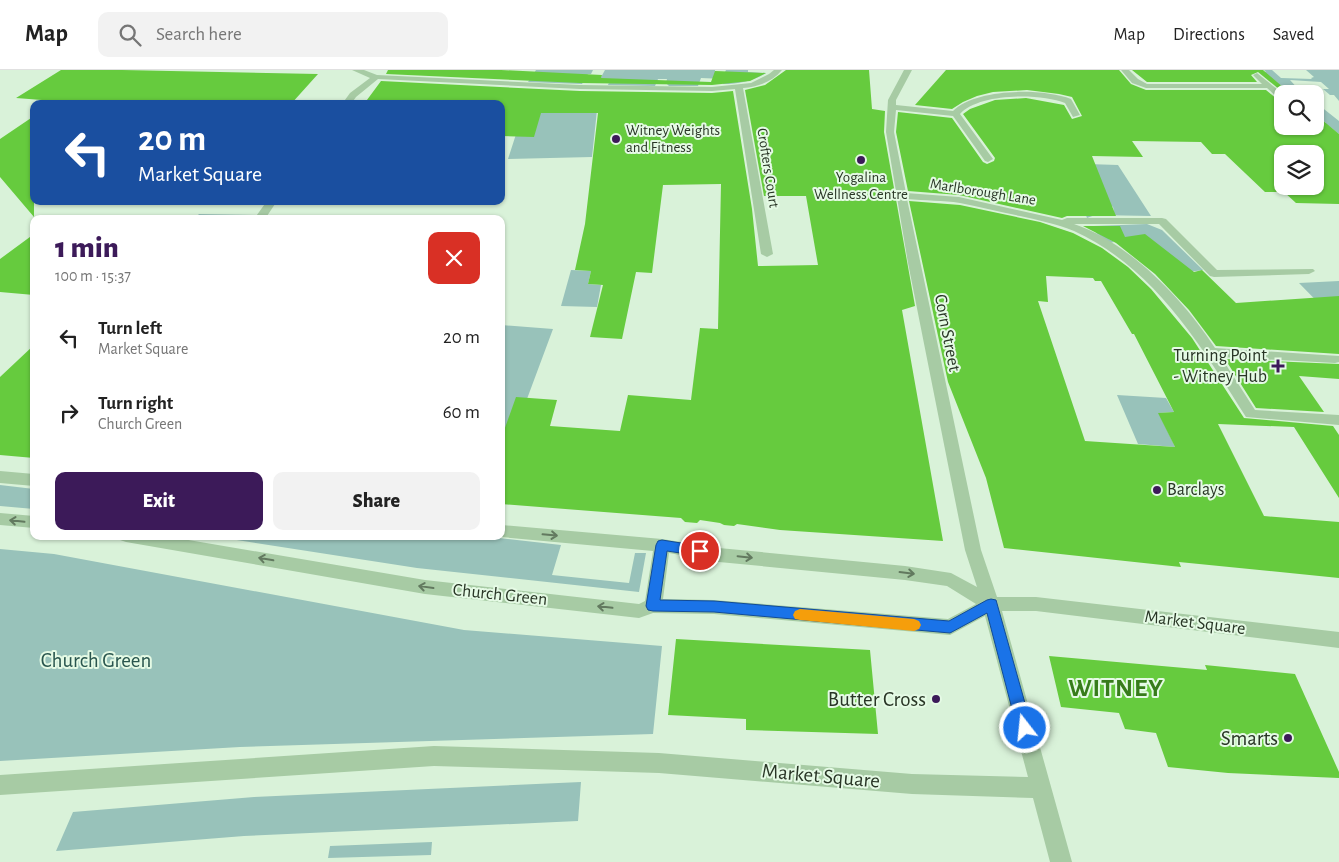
<!DOCTYPE html>
<meta charset="utf-8">
<style>
body{margin:0;font-family:"Alegreya Sans",sans-serif;background:#f2f2f2;color:#222;height:100vh;display:flex;flex-direction:column;font-size:19px;white-space:nowrap}
*{box-sizing:border-box;margin:0}
p{font-size:16px;color:#767676}
.icon{flex:none;width:28px;height:28px;fill:none;stroke:currentColor;stroke-width:2;stroke-linecap:round;stroke-linejoin:round}
.map{position:relative;flex:1;overflow:hidden}
.sheet{position:absolute;left:30px;top:145px;width:475px;height:325px;display:flex;flex-direction:column;background:#fff;border-radius:10px;box-shadow:0 1px 4px #0004}
.sheet>*{flex:none}
.guide{position:absolute;left:30px;top:30px;width:475px;height:105px;border-radius:10px;box-shadow:0 1px 4px #0004;background:#1a4fa0;color:#fff;overflow:hidden}
.buttons{position:absolute;left:1274px;top:15px;display:grid;gap:10px}
.buttons a{display:grid;place-items:center;width:50px;height:50px;border-radius:10px;background:#fff;box-shadow:0 1px 4px #0004;font-size:25px}
.pin{position:absolute;display:grid;place-items:center;width:42px;height:42px;color:#fff;margin:-21px;border:2px solid #fff;border-radius:50%;box-shadow:0 1px 5px #0007}
.me{position:absolute;width:55px;margin:-28px;rotate:344deg;stroke-linejoin:round;filter:drop-shadow(0 0 4px #0008)}
.turn{display:flex;align-items:center;gap:18px;height:105px;padding:0 25px;font-size:22px}
.turn .icon{width:65px;height:65px;stroke-width:2.5}
.turn b{display:block;font-size:35px;line-height:42px}
.round{display:grid;place-items:center;flex:none;width:52px;height:52px;border-radius:10px;background:#f2f2f2}
.summary{display:flex;align-items:center;justify-content:space-between;height:85px;padding:0 25px}
h1{font-size:30px;font-weight:800;line-height:38px;color:#3c1a59}
.primary-button{display:flex;gap:10px;margin-top:auto;padding:10px 25px}
.primary-button a{flex:1;height:58px;border-radius:10px;background:#3c1a59;color:#fff;font-size:20px;font-weight:800;line-height:58px;text-align:center}
.primary-button a+a{background:#f2f2f2;color:#222}
ul{padding:0;list-style:none}
li{display:flex;align-items:center;gap:15px;height:75px;padding:0 25px}
li div{flex:1}
li b{display:block;font-size:19px}
li em{font-style:normal}
header{display:flex;align-items:center;gap:30px;box-sizing:border-box;height:70px;padding:0 25px;background:#fff;border-bottom:1px solid #e0e0e0}
header strong{font-size:24px}
nav{display:flex;gap:28px;margin-inline-start:auto;font-size:18px}
.search{width:350px;height:45px;background:#f2f2f2;display:flex;align-items:center;gap:12px;box-sizing:border-box;padding:0 18px;border-radius:10px;color:#767676;font-size:19px}
.map>svg:first-child{display:block}
.green{fill:#98c2ba}
.building{fill:#66cb3e;fill-rule:evenodd}
.lines{fill:none;stroke-linecap:round;stroke-linejoin:round}
.minor{fill:#a7cba4;fill-rule:evenodd}
.oneway{stroke:#62795f}
.route{fill:#1a73e8;stroke:#114b97}
.slow{fill:#f59e0b}
.poi-dot{fill:#3c1a59;stroke:#e5fae5;stroke-width:2}
.labels{text-anchor:middle;dominant-baseline:central;stroke-width:4;stroke-linejoin:round;paint-order:stroke}
.far-poi-label{font-size:15px;fill:#293626;stroke:#e5fae5;text-anchor:start}
.far-street-label{font-size:15px;fill:#293626;stroke:#e5fae5}
.street-label{font-size:18px;fill:#293626;stroke:#e5fae5}
.poi-label{font-size:18px;fill:#293626;stroke:#e5fae5;text-anchor:end}
.near-park-label{font-size:21px;fill:#29554e;stroke:#e5fae5}
.near-poi-label{font-size:21px;fill:#293626;stroke:#e5fae5;text-anchor:end}
.near-street-label{font-size:21px;fill:#293626;stroke:#e5fae5}
.near-district-label{font-size:26px;font-weight:bold;letter-spacing:1px;fill:#377c1b;stroke:#e5fae5}
</style>
<header>
<strong>Map</strong>
<div class="search"><svg class="icon" aria-label="search" viewBox="0 0 24 24"><circle cx="10" cy="10" r="6"/><path d="M15 15l6 6"/></svg>Search here</div>
<nav><a>Map</a><a>Directions</a><a>Saved</a></nav>
</header>
<div class="map">
<svg width="1339" height="792" viewBox="0 0 1339 792">
<rect width="100%" height="100%" fill="#d9f2d9"/>
<path class="green" d="M 536,0 L 593,0 L 591,4 L 588,4 L 582,14 L 528,12 Z
M 605,0 L 715,0 L 715,2 L 725,2 L 726,0 L 748,0 L 748,2 L 766,3 C 753,11 739,14 723,14 L 724,9 L 701,8 L 698,16 L 669,16 L 666,13 L 667,9 L 658,9 L 655,16 L 608,15 L 610,10 L 600,9 Z
M 1264,0 L 1272,0 L 1281,8 L 1312,9 L 1311,8 L 1314,7 L 1306,0 L 1339,0 L 1339,31 L 1334,25 L 1330,25 L 1323,19 L 1329,19 L 1321,12 L 1290,10 L 1300,21 L 1284,20 L 1263,3 L 1266,2 Z
M 529,24 L 597,40 L 592,87 L 508,89 Z
M 1315,32 L 1339,51 L 1339,64 L 1329,56 L 1315,55 L 1326,53 L 1315,45 Z
M 1056,93 L 1118,95 L 1151,146 L 1095,145 L 1087,148 L 1084,140 L 1114,141 L 1113,137 Z
M 199,144 L 256,145 L 253,149 L 194,149 Z
M 1147,154 L 1162,160 L 1203,200 L 1182,203 L 1132,167 L 1109,169 L 1114,172 L 1110,173 L 1096,163 L 1094,156 Z
M 571,200 L 591,201 L 588,214 L 601,215 L 597,237 L 561,236 Z
M 1339,211 L 1339,254 L 1299,213 Z
M 501,255 L 553,259 L 505,388 L 501,388 Z
M 1117,325 L 1166,328 L 1174,342 L 1159,343 L 1175,377 L 1138,374 Z
M 0,415 L 34,419 L 34,439 L 0,436 Z
M 211,466 L 481,466 L 561,475 L 552,505 L 629,513 L 635,483 L 646,483 L 639,522 L 417,498 Z
M 0,479 L 54,484 L 464,560 L 662,576 L 653,664 L 240,677 L 0,691 Z
M 581,712 L 578,751 L 244,766 L 56,781 L 73,742 L 254,727 Z
M 432,772 L 431,785 L 328,788 L 330,776 Z"/>
<path class="building" d="M 61,0 L 122,0 L 318,4 L 291,34 L 51,34 L 55,31 L 16,28 Z
M 388,0 L 501,0 L 602,5 L 601,8 L 711,12 L 715,1 L 766,3 L 750,11 L 712,15 L 580,13 L 386,4 Z
M 786,0 L 869,0 L 872,39 L 885,41 L 884,62 L 915,236 L 902,240 L 943,471 L 780,460 L 737,454 L 734,456 L 724,455 L 720,453 L 700,450 L 697,453 L 685,452 L 681,448 L 501,434 L 501,369 L 516,327 L 557,330 L 550,356 L 620,361 L 628,325 L 691,330 L 700,258 L 718,259 L 721,114 L 663,115 L 652,203 L 636,202 L 622,269 L 590,267 L 603,215 L 588,214 L 591,201 L 575,200 L 585,154 L 598,43 L 541,43 L 534,67 L 501,66 L 501,34 L 364,34 L 381,11 L 580,21 L 712,23 L 733,21 L 752,139 L 758,196 L 818,195 L 806,126 L 764,126 L 745,20 L 765,15 Z
M 946,0 L 1119,0 L 1131,14 L 1146,20 L 1266,20 L 1278,30 L 1282,31 L 1282,56 L 1315,56 L 1315,44 L 1339,64 L 1339,134 L 1296,133 L 1284,122 L 1265,122 L 1225,84 L 1212,84 L 1201,72 L 1132,71 L 1143,87 L 1092,86 L 1116,146 L 1067,146 L 1062,148 L 959,125 L 908,121 L 896,62 L 898,42 L 952,48 L 983,92 L 987,94 L 994,91 L 995,88 L 963,44 L 970,39 L 995,30 L 1026,28 L 1064,35 L 1072,49 L 1082,46 L 1072,27 L 1059,24 L 1027,20 L 993,22 L 977,26 L 963,32 L 952,39 L 915,35 ZM 1282,84 L 1315,84 L 1315,116 L 1282,116 Z
M 1132,0 L 1263,0 L 1291,24 L 1285,24 L 1258,2 L 1251,5 L 1257,12 L 1147,12 Z
M 34,46 L 34,147 L 0,107 L 0,69 Z
M 909,131 L 960,135 L 1040,152 L 1073,163 L 1102,178 L 1128,197 L 1151,219 L 1192,268 L 1244,348 L 1333,356 L 1339,365 L 1339,428 L 1294,357 L 1218,354 L 1264,446 L 1339,452 L 1339,508 L 1179,492 L 1181,497 L 1004,478 L 986,408 L 948,312 ZM 1046,206 L 1093,208 L 1095,211 L 1101,211 L 1132,264 L 1134,264 L 1174,342 L 1158,343 L 1175,377 L 1085,371 L 1038,231 L 1048,232 Z
M 1083,156 L 1120,156 L 1125,167 L 1145,164 L 1194,202 L 1202,200 L 1236,233 L 1339,226 L 1339,284 L 1216,276 L 1189,240 L 1155,204 L 1116,173 Z
M 34,164 L 34,225 L 0,222 L 0,189 Z
M 34,275 L 34,388 L 0,385 L 0,307 Z
M 1225,289 L 1339,294 L 1339,309 L 1299,306 L 1324,342 L 1256,338 Z
M 676,569 L 870,580 L 878,664 L 746,660 L 746,649 L 668,645 Z
M 1049,586 L 1207,600 L 1205,595 L 1295,604 L 1339,702 L 1339,708 L 1228,703 L 1168,697 L 1156,663 L 1125,659 L 1119,643 L 1061,637 Z"/>
<g class="lines">
<path class="minor" d="M 352,0 L 364,0 L 377,5 L 580,15 L 712,17 L 751,13 L 769,4 L 774,0 L 782,0 C 772,12 758,17 743,18 L 773,184 L 767,187 L 761,184 L 735,19 L 712,21 L 580,19 L 378,9 L 356,27 L 351,34 L 342,34 L 350,23 L 370,8 Z
M 904,0 L 912,0 L 896,30 L 896,35 L 953,41 C 976,18 1042,18 1071,29 L 1080,45 L 1073,47 L 1065,33 C 1040,23 979,23 960,44 L 993,89 L 988,92 L 985,91 L 953,46 L 896,40 L 894,62 L 906,123 L 959,127 L 1062,150 L 1067,148 L 1162,148 L 1166,149 L 1217,200 L 1313,199 L 1315,201 L 1309,204 L 1214,207 L 1210,206 L 1159,154 L 1074,154 C 1130,173 1184,230 1215,278 L 1339,286 L 1339,292 L 1335,293 L 1221,287 L 1255,340 L 1339,345 L 1339,355 L 1246,347 C 1201,276 1155,198 1074,161 C 1057,154 1038,150 1020,146 C 1000,142 980,137 960,133 C 943,130 925,131 907,129 L 981,480 L 997,527 L 1036,527 L 1339,562 L 1339,578 L 1036,541 L 1002,541 L 1072,792 L 1050,792 L 1033,728 L 912,724 L 659,703 L 434,696 L 0,725 L 0,705 L 434,676 L 659,683 L 912,704 L 1028,707 L 985,546 L 950,565 L 714,544 L 653,543 L 639,548 L 425,524 L 126,472 L 120,470 L 118,466 L 165,466 L 425,510 L 639,534 L 645,531 L 653,481 L 501,467 L 498,466 L 501,466 L 501,455 L 662,469 L 719,478 L 905,496 L 951,503 L 977,517 L 965,480 L 908,193 L 886,62 L 888,30 ZM 669,483 L 719,492 L 905,510 L 947,516 L 976,534 L 948,549 L 714,530 L 663,529 Z
M 1121,0 L 1129,0 L 1138,9 L 1147,14 L 1262,14 L 1253,5 L 1257,3 L 1283,24 L 1282,29 L 1279,29 L 1267,18 L 1146,18 L 1132,13 Z
M 267,131 L 277,131 L 265,149 L 254,149 Z
M 0,401 L 34,404 L 34,416 L 0,413 Z
M 0,443 L 34,446 L 34,458 L 0,455 Z"/>
</g>
<defs><path id="oneway-shaft" d="M-6 0H5M1.5-3L5.5 0L1.5 3" fill="none" stroke-width="1.6" stroke-linecap="round" stroke-linejoin="round" transform="scale(1.25)"/></defs>
<g class="oneway">
<use href="#oneway-shaft" transform="translate(17 451) rotate(-174)"/>
<use href="#oneway-shaft" transform="translate(550 465) rotate(5)"/>
<use href="#oneway-shaft" transform="translate(745 487) rotate(6)"/>
<use href="#oneway-shaft" transform="translate(266 489) rotate(-170)"/>
<use href="#oneway-shaft" transform="translate(907 503) rotate(7)"/>
<use href="#oneway-shaft" transform="translate(426 517) rotate(-172)"/>
<use href="#oneway-shaft" transform="translate(605 537) rotate(-174)"/>
</g>
<path class="route" d="M 662,470 L 700,476 L 705,478 L 707,481 L 705,485 L 700,486 L 667,481 L 660,530 L 714,531 L 949,551 L 987,530 L 991,529 L 996,530 L 1032,658 L 1030,663 L 1025,665 L 1019,663 L 1017,658 L 987,543 L 950,563 L 714,542 L 653,541 L 648,540 L 646,536 L 656,475 L 658,471 Z"/>
<path class="slow" d="M 800,539 L 914,549 L 919,551 L 921,555 L 919,559 L 914,561 L 800,550 L 795,549 L 793,545 L 795,541 Z"/>
<g class="poi-dot">
<circle cx="616" cy="69" r="5"/>
<circle cx="861" cy="90" r="5"/>
<path d="M1275.5 288.5h5v5h5v5h-5v5h-5v-5h-5v-5h5z"/>
<circle cx="1157" cy="420" r="5"/>
<circle cx="936" cy="629" r="5"/>
<circle cx="1288" cy="668" r="5"/>
</g>
<g class="labels">
<g class="far-poi-label">
<text x="626" y="60">Witney Weights<tspan x="626" dy="17">and Fitness</tspan></text>
<text x="861" y="107" text-anchor="middle">Yogalina<tspan x="861" dy="17">Wellness Centre</tspan></text>
</g>
<g class="far-street-label">
<text transform="translate(768 98) rotate(81)">Crofters Court</text>
<text transform="translate(983 122) rotate(9)">Marlborough Lane</text>
</g>
<g class="street-label">
<text transform="translate(947 263) rotate(79)">Corn Street</text>
<text transform="translate(500 525) rotate(6)">Church Green</text>
<text transform="translate(1195 553) rotate(7)">Market Square</text>
</g>
<g class="poi-label">
<text x="1267" y="286">Turning Point<tspan x="1267" dy="21">- Witney Hub</tspan></text>
<text x="1167" y="420" text-anchor="start">Barclays</text>
</g>
<g class="near-park-label">
<text x="96" y="590">Church Green</text>
</g>
<g class="near-poi-label">
<text x="926" y="629">Butter Cross</text>
<text x="1278" y="668">Smarts</text>
</g>
<g class="near-street-label">
<text transform="translate(821 706) rotate(5)">Market Square</text>
</g>
<g class="near-district-label">
<text x="1116" y="618">WITNEY</text>
</g>
</g>
</svg>
<div class="buttons">
<a><svg class="icon" aria-label="search" viewBox="0 0 24 24"><circle cx="10" cy="10" r="6"/><path d="M15 15l6 6"/></svg></a>
<a><svg class="icon" aria-label="layers" viewBox="0 0 24 24"><path d="M12 4l9 5-9 5-9-5zM3 14l9 5 9-5"/></svg></a>
</div>
<div class="pin" style="left:700px;top:481px;background:#d93025"><svg class="icon" aria-label="arrive" viewBox="0 0 24 24"><path d="M6 21V4h12l-3 4 3 4H6"/></svg></div>
<svg class="me" style="left:1025px;top:658px" viewBox="-20 -20 40 40"><circle r="17" fill="#1a73e8" stroke="#fff" stroke-width="3"/><path d="M0-11L8 9 0 5-8 9z" fill="#fff"/></svg>
<div class="guide">
<div class="turn"><svg class="icon" aria-label="left" viewBox="0 0 24 24"><path d="M17 20v-9H6M10 6l-5 5 5 5"/></svg><div><b>20 m</b>Market Square</div></div>
</div>
<section class="sheet">
<div class="summary"><div><h1>1 min</h1><p>100 m · 15:37</p></div><a class="round" style="background:#d93025;color:#fff"><svg class="icon" aria-label="close" viewBox="0 0 24 24"><path d="M6 6l12 12M18 6L6 18"/></svg></a></div>
<ul>
<li><svg class="icon" aria-label="left" viewBox="0 0 24 24"><path d="M17 20v-9H6M10 6l-5 5 5 5"/></svg><div><b>Turn left</b><p>Market Square</p></div><em>20 m</em></li>
<li><svg class="icon" aria-label="right" viewBox="0 0 24 24"><path d="M7 20v-9h11M14 6l5 5-5 5"/></svg><div><b>Turn right</b><p>Church Green</p></div><em>60 m</em></li>
</ul>
<div class="primary-button"><a>Exit</a><a>Share</a></div>
</section>
</div>
